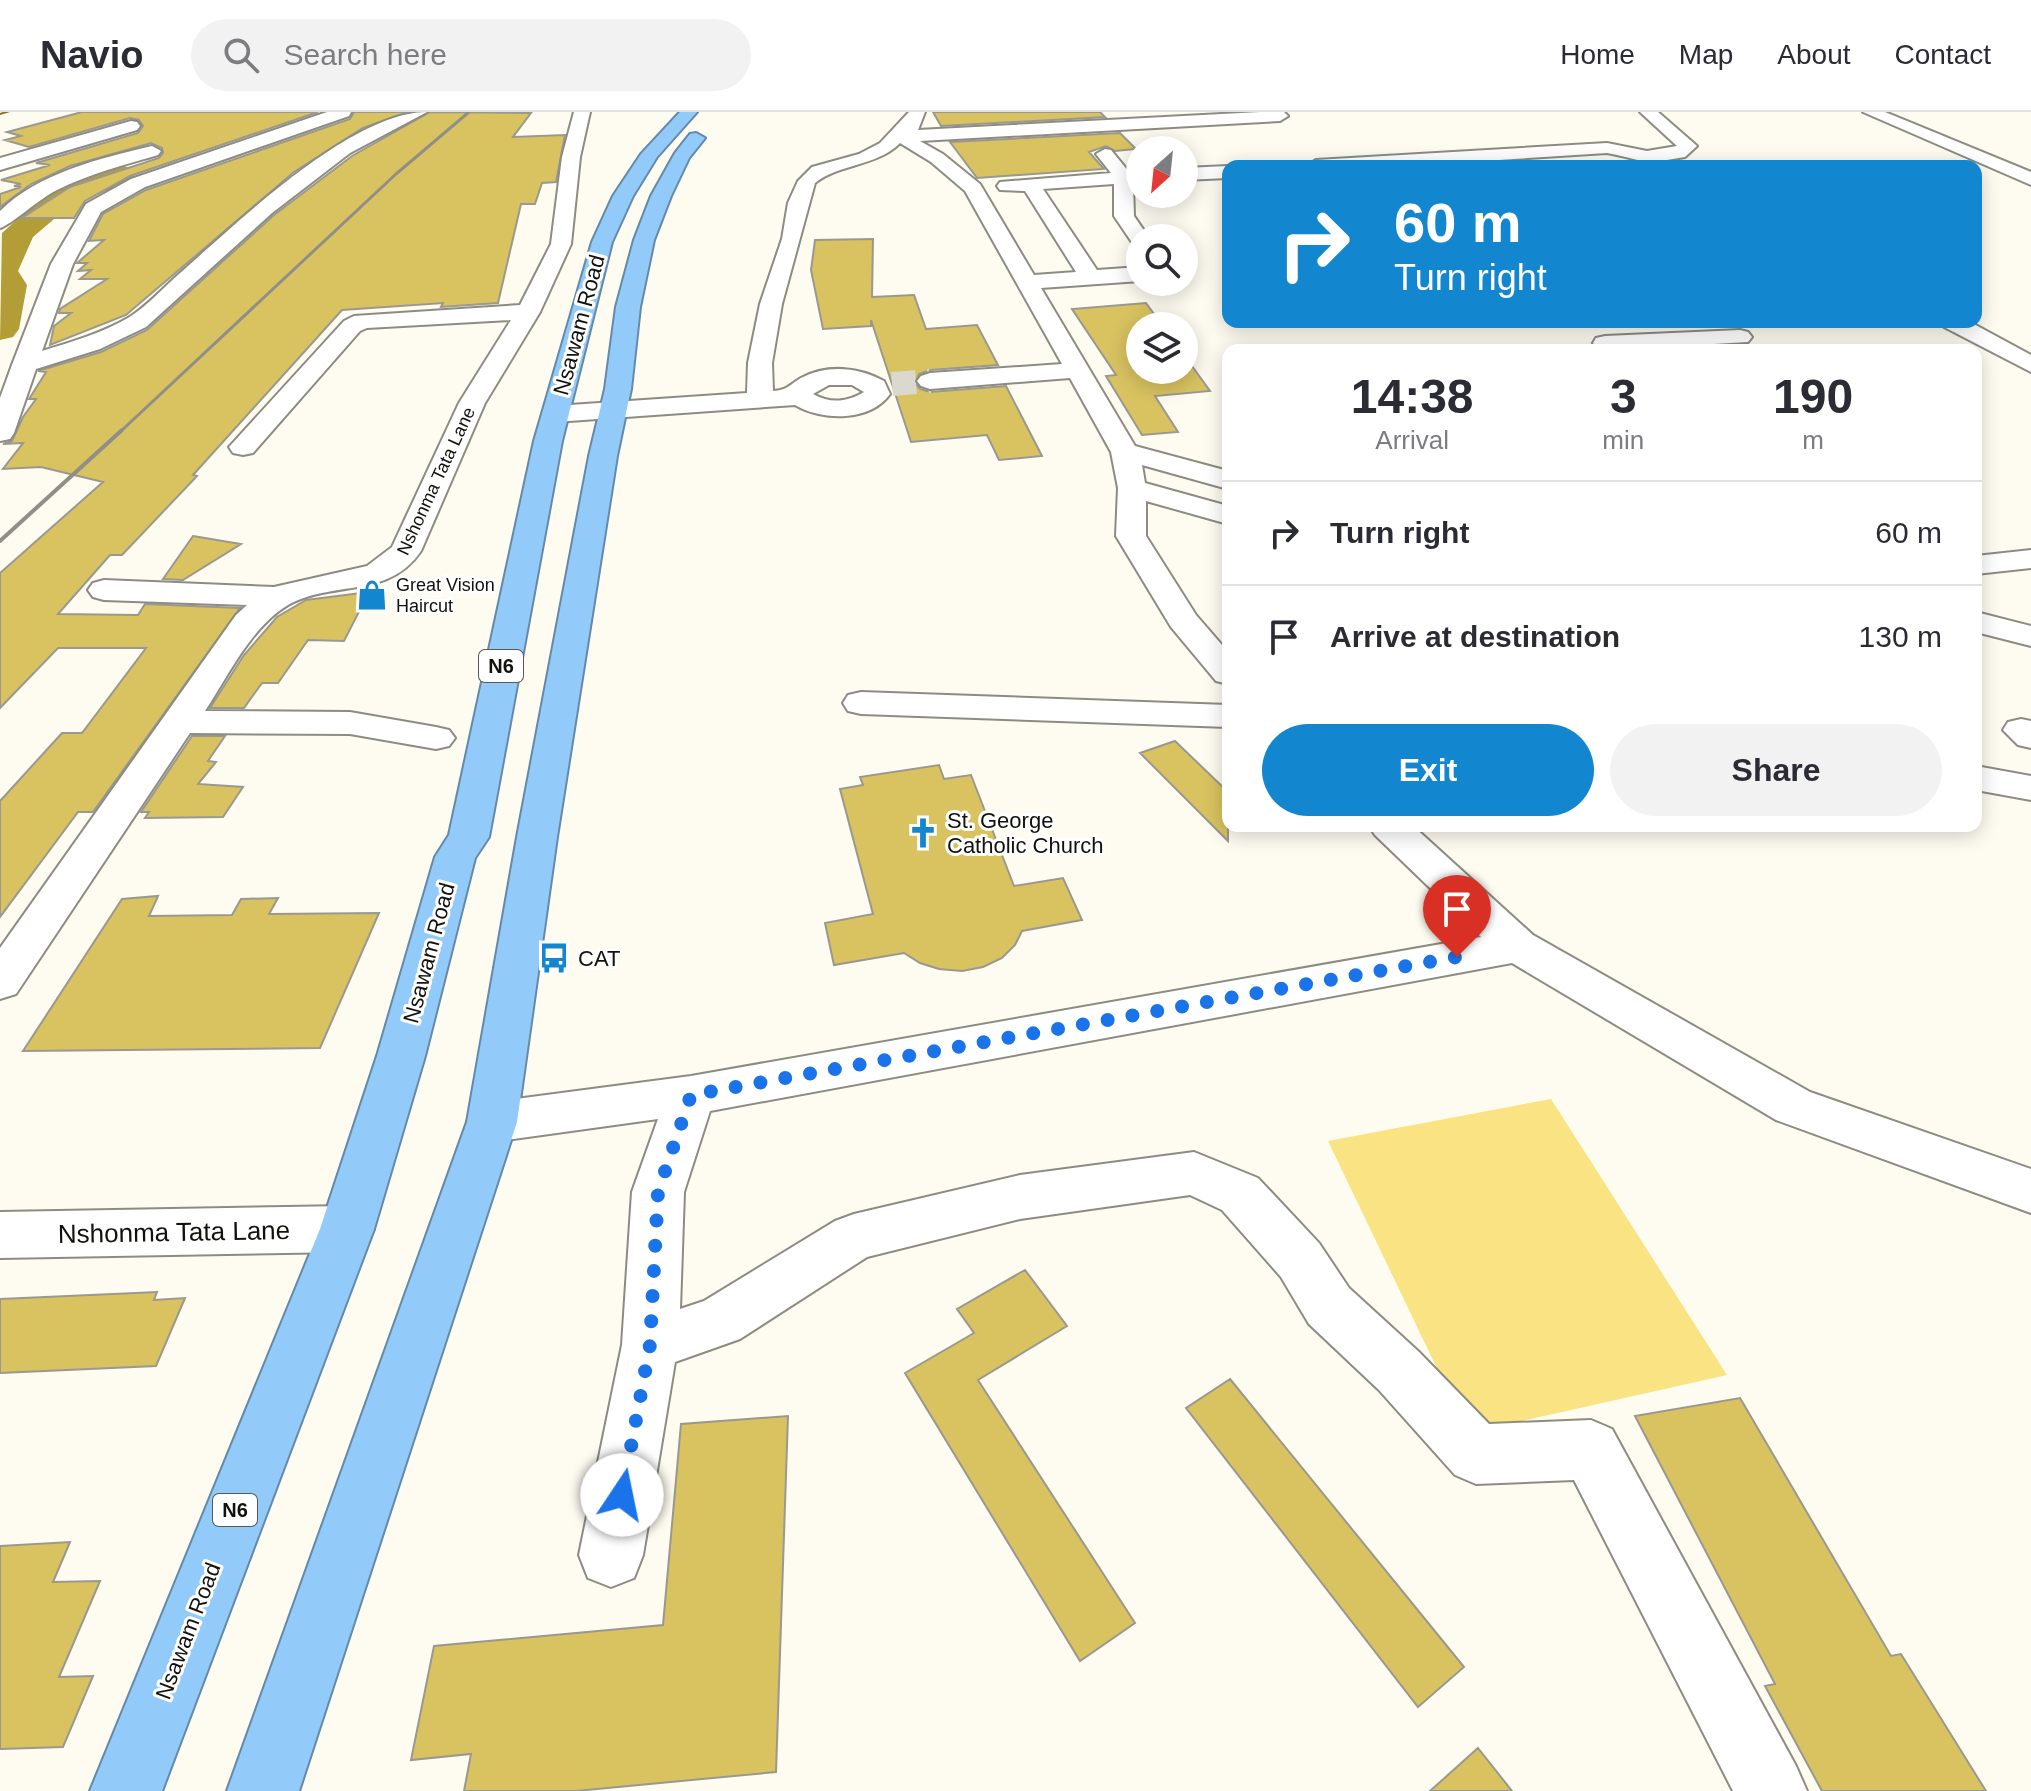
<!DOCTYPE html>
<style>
body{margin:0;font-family:Helvetica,sans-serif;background:#f2f2f3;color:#2b2b33;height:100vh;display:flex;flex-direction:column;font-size:30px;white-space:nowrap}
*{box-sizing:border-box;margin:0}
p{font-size:26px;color:#7c7c81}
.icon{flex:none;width:44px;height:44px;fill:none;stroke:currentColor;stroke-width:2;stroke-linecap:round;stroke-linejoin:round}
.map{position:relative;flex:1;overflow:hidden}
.side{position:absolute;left:1222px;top:232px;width:760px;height:488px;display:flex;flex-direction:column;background:#fff;border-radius:16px;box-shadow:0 4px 20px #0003}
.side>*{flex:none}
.hud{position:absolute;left:1222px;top:48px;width:760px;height:168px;border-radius:16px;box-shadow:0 4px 20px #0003;background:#1286cf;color:#fff;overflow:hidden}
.needle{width:52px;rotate:207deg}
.tools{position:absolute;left:1126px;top:24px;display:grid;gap:16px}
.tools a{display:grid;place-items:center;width:72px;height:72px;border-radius:50%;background:#fff;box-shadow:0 4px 20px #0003;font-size:40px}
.pin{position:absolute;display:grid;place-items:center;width:68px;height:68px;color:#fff;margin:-82px -34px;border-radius:50% 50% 50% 0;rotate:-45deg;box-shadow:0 0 8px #0007}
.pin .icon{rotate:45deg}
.me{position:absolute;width:88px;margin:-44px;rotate:11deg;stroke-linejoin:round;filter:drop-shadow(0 0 6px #0008)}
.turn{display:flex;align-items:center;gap:28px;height:168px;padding:0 40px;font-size:36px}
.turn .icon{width:104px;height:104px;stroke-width:2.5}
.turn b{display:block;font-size:56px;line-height:68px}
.eta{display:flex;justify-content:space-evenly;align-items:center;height:136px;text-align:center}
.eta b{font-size:48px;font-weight:600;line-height:56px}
.action{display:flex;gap:16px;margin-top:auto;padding:16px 40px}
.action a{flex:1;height:92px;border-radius:48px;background:#1286cf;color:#fff;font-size:32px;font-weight:600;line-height:92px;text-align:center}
.action a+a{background:#f2f2f3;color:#2b2b33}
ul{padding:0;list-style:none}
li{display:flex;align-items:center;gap:24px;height:104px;padding:0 40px;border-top:2px solid #e1e1e2}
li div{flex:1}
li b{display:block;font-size:30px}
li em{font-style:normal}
header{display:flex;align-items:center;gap:48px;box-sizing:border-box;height:112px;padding:0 40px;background:#fff;border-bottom:2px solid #e1e1e2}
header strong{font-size:38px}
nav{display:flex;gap:44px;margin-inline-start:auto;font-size:28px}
.search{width:560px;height:72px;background:#f2f2f3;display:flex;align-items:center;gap:20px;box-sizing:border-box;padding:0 28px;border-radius:44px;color:#7c7c81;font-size:30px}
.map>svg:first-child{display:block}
.green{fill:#fae382}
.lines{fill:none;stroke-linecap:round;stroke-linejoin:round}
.stream{fill:#82732a;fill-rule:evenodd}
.river{fill:#b39d37;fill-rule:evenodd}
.building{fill:#d9c360;stroke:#9a988f;stroke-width:2}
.minor-tunnel{stroke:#dad9cf;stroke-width:24;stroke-dasharray:24 12;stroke-linecap:butt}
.minor-casing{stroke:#8d8c82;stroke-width:4}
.highway-casing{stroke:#658aa7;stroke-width:4}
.minor{fill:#fff;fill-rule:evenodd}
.highway{fill:#92cbfa;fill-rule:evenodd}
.rail-far1{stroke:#908f87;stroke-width:3}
.rail{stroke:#908f87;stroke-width:4}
.route{stroke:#1a73e8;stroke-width:14;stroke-dasharray:0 25.2}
.labels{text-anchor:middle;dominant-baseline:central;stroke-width:6;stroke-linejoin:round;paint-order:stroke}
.far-street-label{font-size:18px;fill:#11110d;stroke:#fff}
.far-poi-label{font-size:18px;fill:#11110d;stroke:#fff;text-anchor:start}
.shield{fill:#fff;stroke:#585856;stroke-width:2}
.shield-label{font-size:20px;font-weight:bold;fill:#11110d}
.street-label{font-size:22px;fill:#11110d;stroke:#fff}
.poi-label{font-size:22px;fill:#11110d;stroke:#fff;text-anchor:start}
.near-street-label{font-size:26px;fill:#11110d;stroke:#fff}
</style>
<header>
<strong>Navio</strong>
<div class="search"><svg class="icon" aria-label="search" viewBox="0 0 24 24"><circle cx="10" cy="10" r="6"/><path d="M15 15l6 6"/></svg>Search here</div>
<nav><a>Home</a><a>Map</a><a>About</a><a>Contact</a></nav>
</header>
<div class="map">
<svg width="2031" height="1679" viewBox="0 0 2031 1679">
<rect width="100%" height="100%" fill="#fefcf1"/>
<path class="green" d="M 1551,987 L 1727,1263 L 1468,1321 L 1328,1029 Z"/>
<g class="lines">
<path class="stream" d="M 3,0 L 10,0 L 0,3 L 0,1 Z"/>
<path class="river" d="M 120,53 L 131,56 L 135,62 L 131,68 L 67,96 L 33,125 L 18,159 L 27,173 L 19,217 L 13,225 L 0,228 L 2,121 L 45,82 Z"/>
</g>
<path class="building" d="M 82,0 L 318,0 L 130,64 L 85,89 L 74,106 L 22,106 L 70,75 L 159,46 L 163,41 L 162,36 L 151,31 L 70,54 L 31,72 L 0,95 L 0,82 L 21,75 L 14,74 L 21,72 L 1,68 L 50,53 L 36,51 L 138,21 L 143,14 L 139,8 L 130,6 L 29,35 L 5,28 L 21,24 L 7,20 Z
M 354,0 L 408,0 L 363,16 L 294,60 L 126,203 L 50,233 L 54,214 L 71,201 L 59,201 L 60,197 L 107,167 L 80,167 L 91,158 L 78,159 L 87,151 L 77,151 L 104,128 L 89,129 L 103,102 L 146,78 L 350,7 Z
M 430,0 L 531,1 L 513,25 L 565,23 L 556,70 L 542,71 L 535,92 L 521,92 L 498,191 L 441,195 L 443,191 L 342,198 L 193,363 L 197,364 L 122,443 L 110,443 L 58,502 L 138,503 L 145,492 L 240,496 L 93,700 L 78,700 L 0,805 L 0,689 L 62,621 L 82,621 L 146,536 L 58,536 L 0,596 L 0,461 L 103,370 L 41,355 L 3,357 L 23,331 L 3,332 L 12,329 L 23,305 L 36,287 L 29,287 L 46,260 L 38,259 L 101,240 L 147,218 L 274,103 L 352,44 Z
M 933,0 L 1100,0 L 1105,5 L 941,14 Z
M 1120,21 L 1136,37 L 1115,39 L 1106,34 L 1089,40 L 1104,57 L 977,66 L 950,30 Z
M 873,127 L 872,185 L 914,183 L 926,217 L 977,213 L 998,253 L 930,258 L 919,262 L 915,271 L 920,277 L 930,280 L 1006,274 L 1042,344 L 999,348 L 987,323 L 911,330 L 871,208 L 871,214 L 823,217 L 811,158 L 815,128 Z
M 1146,191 L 1163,214 L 1140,214 L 1140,258 L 1184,258 L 1184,243 L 1210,279 L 1155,284 L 1178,320 L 1142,323 L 1106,264 L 1116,263 L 1072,197 Z
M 193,424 L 241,432 L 183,468 L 163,467 Z
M 369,480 L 344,529 L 308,528 L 278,571 L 262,571 L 244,596 L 210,596 L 244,543 L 277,505 L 306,488 Z
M 192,624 L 225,624 L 208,649 L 216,650 L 198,672 L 243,675 L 223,705 L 145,706 L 149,700 L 141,700 Z
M 1175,629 L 1228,680 L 1228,729 L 1140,641 Z
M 939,653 L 944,667 L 971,663 L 1014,774 L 1063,766 L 1082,808 L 1022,819 L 1015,833 L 1002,846 L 983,855 L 962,859 L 939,857 L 920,851 L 904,841 L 834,853 L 825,811 L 873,802 L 840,677 L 863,673 L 860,665 Z
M 158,784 L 149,804 L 232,803 L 241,787 L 278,786 L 269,802 L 379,801 L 320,936 L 23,939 L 122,787 Z
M 1025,1158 L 1067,1214 L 978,1268 L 1135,1511 L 1080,1549 L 905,1261 L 974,1221 L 957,1197 Z
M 157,1180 L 154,1188 L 185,1186 L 156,1254 L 0,1261 L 0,1187 Z
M 1230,1267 L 1464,1555 L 1418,1595 L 1186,1296 Z
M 1740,1286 L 1891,1544 L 1901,1542 L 1986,1679 L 1822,1679 L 1765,1574 L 1775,1572 L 1635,1304 Z
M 788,1304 L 776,1660 L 576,1679 L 464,1679 L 471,1642 L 411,1648 L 434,1534 L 663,1513 L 681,1312 Z
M 70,1430 L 53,1470 L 100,1469 L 59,1565 L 93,1564 L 63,1635 L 0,1637 L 0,1434 Z
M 1478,1636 L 1512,1679 L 1430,1679 Z"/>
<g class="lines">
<path class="minor-tunnel" d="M 892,272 L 930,269"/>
<g class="minor-casing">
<path id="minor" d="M 327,0 L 351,0 L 349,4 L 145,75 L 101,100 L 73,152 L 42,239 C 71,230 102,221 128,206 C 146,195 163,176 179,162 C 236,112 351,0 427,0 L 350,41 L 272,101 L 146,215 L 100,237 L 36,257 L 14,321 L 10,327 L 0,329 L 0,286 L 12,253 L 51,152 L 86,92 L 131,67 Z
M 574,0 L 590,0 L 580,45 L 571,132 L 540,200 L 485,291 L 421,439 C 389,487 333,468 288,493 C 251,515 228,564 205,599 L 350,600 L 436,615 L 449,618 L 455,626 L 449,634 L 436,637 L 350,622 L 190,621 L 16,882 L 0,887 L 0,836 L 236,503 L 247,493 L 104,488 L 93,485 L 88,478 L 93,471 L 104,468 L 274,475 L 367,454 L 392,435 L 459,291 L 511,208 L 367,216 L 360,219 L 253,341 L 243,343 L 233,341 L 229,335 L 344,209 L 354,204 L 520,193 L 551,132 L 562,45 Z
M 909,0 L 925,0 L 918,18 L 1260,0 L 1284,0 L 1288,4 L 1280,9 L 920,29 L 943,42 L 980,72 L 1034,163 L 1076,160 L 1025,79 L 1000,78 L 997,74 L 1000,70 L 1111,61 L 1096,42 L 1105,37 L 1111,38 L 1129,60 L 1140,59 L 1140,71 L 1133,71 L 1134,104 L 1149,126 L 1140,126 L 1140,134 L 1133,132 L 1114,104 L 1114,72 L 1043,77 L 1097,158 L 1140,155 L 1140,169 L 1041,176 L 1135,334 L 1228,359 L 1228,377 L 1142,353 L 1145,371 L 1228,394 L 1228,412 L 1146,389 L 1146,424 L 1196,503 L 1228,540 L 1228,572 L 1216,569 L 1171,515 L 1116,424 L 1118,376 L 1111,340 L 1070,266 L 930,277 L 921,274 L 917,269 L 921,264 L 930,261 L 1062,252 L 965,79 L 931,50 L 900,31 C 876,55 840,51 815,71 L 782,192 L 772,251 L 773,279 C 788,278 789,273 801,266 C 827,252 859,255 884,269 L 890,282 C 870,310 822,309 795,293 L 555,310 L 546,308 L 542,302 L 546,296 L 555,294 L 747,281 L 748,251 L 760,192 L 782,127 L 788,91 L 798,69 L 812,55 L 859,42 L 880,31 ZM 829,273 L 852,273 L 864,280 C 847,290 831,292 813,282 Z
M 1640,0 L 1658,0 L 1697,34 L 1685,45 L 1667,48 L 1675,54 C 1651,54 1631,45 1607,41 L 1405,54 L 1307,54 L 1316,48 L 1607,31 L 1647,39 L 1677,34 Z
M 1863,0 L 1885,0 L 2031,60 L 2031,73 Z
M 131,9 L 137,10 L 140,14 L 137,18 L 0,58 L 0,46 Z
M 152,34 L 161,39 L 158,43 C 124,53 89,62 57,78 C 40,86 11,113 0,116 L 0,99 C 38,61 101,46 152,34 Z
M 1228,54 L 1228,66 L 1184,68 L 1184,56 Z
M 1940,210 L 1970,210 L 2031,243 L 2031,260 L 1944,215 Z
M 1740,218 L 1748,220 L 1752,225 L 1748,230 L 1611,238 L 1596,236 L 1593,231 L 1596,226 L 1605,224 Z
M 2031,438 L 2031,456 L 1976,462 L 1976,444 Z
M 1976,500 L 2031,514 L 2031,534 L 1976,520 Z
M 861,580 L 1228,593 L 1228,615 L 861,602 L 848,599 L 843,591 L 848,583 Z
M 2021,607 L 2031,609 L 2031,636 L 2018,633 L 2003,618 L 2008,610 Z
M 1976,654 L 2031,664 L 2031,688 L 1976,678 Z
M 1369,714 L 1413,714 L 1533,823 L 1810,980 L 2031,1057 L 2031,1101 L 1776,1008 L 1512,851 L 710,999 L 684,1080 L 680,1197 L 704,1189 L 835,1109 L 854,1102 L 1020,1063 L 1194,1040 L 1258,1066 L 1319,1131 L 1349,1176 L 1419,1240 L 1489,1312 L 1591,1308 L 1612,1317 L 1796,1654 L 1807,1679 L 1733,1679 L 1574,1368 L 1476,1372 L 1455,1363 L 1379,1278 L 1309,1212 L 1281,1165 L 1222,1098 L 1190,1083 L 1020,1107 L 867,1145 L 740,1227 L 675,1250 L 643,1443 L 634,1466 L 611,1475 L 588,1466 L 579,1443 L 622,1233 L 632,1080 L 658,1007 L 492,1030 L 474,1024 L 467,1010 L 474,996 L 492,990 L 691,964 L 1481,825 L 1375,723 Z
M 347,1094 L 366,1101 L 374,1117 L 366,1133 L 347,1140 L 0,1146 L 0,1100 Z"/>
</g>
<g class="highway-casing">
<path id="highway" d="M 680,0 L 697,0 L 657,45 L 633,84 L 612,130 L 562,329 L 489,725 L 475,746 L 425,944 L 374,1117 L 162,1679 L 90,1679 L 320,1117 L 377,944 L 435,745 L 449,723 L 534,329 L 592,130 L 613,84 L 641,42 Z
M 696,21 L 705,26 L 689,46 L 671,84 L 654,128 L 640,195 L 631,277 L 617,344 L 557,725 L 517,1010 L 299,1679 L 227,1679 L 467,1010 L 517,725 L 589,344 L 605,277 L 616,195 L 634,128 L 651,84 L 675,41 L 690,22 Z"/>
</g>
<use href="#minor" class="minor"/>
<use href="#highway" class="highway"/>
<path class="rail-far1" d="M 120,320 L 396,62 L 469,0"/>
<path class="rail" d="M 0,429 L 122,318"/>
</g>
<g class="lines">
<path class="route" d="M 622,1383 L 650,1233 L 658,1080 L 691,983 L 1457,845"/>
</g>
<defs>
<g id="shop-bare" transform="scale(2.4)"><path d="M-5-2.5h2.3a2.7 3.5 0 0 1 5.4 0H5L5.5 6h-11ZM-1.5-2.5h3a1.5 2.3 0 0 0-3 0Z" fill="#1286cf" stroke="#fff" stroke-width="2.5" paint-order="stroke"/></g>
<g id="church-bare" transform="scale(2.4)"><path d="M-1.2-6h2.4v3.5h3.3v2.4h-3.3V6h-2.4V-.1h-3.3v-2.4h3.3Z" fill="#1286cf" stroke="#fff" stroke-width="2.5" paint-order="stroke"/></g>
<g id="bus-bare" transform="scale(2.4)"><path d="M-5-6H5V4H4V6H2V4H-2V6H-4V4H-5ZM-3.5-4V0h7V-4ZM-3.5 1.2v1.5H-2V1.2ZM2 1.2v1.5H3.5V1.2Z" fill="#1286cf" stroke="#fff" stroke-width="2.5" paint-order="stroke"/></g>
</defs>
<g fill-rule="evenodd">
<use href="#shop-bare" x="372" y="483"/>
<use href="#church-bare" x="923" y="721"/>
<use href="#bus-bare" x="554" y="846"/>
</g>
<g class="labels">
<g class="far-street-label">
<text transform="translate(436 369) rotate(-65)">Nshonma Tata Lane</text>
</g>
<g class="far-poi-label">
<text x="396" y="473">Great Vision<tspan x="396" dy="21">Haircut</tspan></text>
</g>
<g class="shield">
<rect x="479" y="538" width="44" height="32" rx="6"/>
<rect x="213" y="1382" width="44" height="32" rx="6"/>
</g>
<g class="shield-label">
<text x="501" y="554">N6</text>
<text x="235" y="1398">N6</text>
</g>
<g class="street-label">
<text transform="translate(579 213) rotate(-75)">Nsawam Road</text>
<text transform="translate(429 841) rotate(-75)">Nsawam Road</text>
<text transform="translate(188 1519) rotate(-69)">Nsawam Road</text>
</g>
<g class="poi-label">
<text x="947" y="708">St. George<tspan x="947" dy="25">Catholic Church</tspan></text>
<text x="578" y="846">CAT</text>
</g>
<g class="near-street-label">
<text transform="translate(174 1120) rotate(-1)">Nshonma Tata Lane</text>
</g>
</g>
</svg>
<div class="tools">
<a><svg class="needle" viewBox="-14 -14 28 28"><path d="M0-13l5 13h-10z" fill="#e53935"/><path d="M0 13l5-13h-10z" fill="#7c7c81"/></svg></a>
<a><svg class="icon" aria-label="search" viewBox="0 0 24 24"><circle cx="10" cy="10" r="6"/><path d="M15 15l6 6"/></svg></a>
<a><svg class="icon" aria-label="layers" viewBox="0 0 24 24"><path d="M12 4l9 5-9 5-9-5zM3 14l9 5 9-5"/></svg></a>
</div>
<div class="pin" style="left:1457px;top:845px;background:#d93025"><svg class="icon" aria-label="arrive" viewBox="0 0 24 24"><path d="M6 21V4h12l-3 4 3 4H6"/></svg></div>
<svg class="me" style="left:622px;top:1383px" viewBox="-20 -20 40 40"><circle r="19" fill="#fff"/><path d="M0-13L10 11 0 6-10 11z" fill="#1a73e8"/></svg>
<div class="hud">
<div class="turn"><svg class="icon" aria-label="right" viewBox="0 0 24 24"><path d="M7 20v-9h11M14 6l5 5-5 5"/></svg><div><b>60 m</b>Turn right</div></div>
</div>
<section class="side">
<div class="eta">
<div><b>14:38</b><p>Arrival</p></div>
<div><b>3</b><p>min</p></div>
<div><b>190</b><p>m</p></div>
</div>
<ul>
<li><svg class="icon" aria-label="right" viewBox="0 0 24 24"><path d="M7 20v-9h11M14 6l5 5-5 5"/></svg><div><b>Turn right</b></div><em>60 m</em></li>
<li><svg class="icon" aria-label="arrive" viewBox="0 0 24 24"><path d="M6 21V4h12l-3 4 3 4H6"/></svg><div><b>Arrive at destination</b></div><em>130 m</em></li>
</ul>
<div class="action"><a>Exit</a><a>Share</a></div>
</section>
</div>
